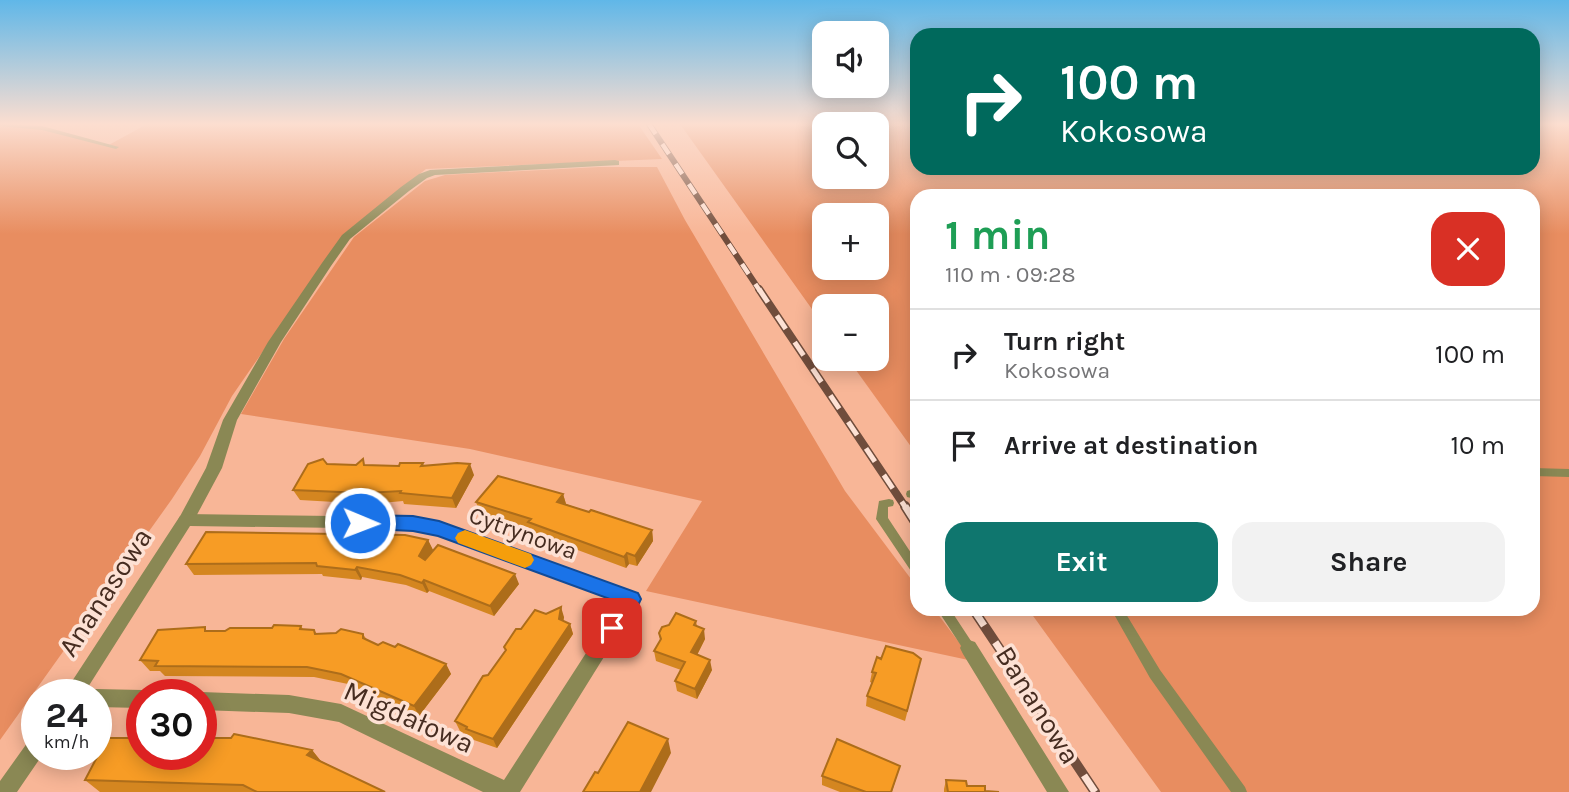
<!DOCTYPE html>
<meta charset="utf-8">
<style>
body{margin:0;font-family:Karla,sans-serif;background:#f2f2f2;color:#202124;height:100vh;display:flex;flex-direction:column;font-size:26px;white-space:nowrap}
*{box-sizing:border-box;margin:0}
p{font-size:23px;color:#757577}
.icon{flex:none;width:38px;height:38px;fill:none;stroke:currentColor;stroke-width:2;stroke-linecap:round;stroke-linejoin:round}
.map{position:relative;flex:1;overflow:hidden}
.side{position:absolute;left:910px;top:189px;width:630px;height:427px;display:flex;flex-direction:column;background:#fff;border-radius:21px;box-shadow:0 4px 18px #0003}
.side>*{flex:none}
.top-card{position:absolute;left:910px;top:28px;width:630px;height:147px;border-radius:21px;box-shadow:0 4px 18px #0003;background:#00695c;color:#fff;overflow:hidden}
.buttons{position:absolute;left:812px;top:21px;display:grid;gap:14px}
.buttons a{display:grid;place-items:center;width:77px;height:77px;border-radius:14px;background:#fff;box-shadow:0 4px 18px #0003;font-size:35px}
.speed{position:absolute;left:21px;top:679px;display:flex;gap:14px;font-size:35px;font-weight:700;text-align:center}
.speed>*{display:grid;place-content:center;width:91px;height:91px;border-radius:50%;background:#fff;box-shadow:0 4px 18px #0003;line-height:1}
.speed small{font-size:18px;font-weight:400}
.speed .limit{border:10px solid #d22;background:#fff;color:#111}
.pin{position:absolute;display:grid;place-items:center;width:60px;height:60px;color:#fff;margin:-30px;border-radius:14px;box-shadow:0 4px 10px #0006}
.me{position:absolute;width:77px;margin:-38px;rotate:91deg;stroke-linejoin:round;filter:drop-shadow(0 0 5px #0008)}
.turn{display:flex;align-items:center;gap:24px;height:147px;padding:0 35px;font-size:32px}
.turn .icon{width:91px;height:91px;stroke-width:2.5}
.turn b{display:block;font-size:49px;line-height:60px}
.round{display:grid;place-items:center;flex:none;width:74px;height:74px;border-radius:21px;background:#f2f2f2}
.headline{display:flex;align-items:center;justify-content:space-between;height:119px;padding:0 35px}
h1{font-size:42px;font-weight:700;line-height:52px;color:#1e9e55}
.primary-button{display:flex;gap:14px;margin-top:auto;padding:14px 35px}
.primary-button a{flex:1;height:80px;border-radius:21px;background:#0f766e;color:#fff;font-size:28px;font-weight:700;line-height:80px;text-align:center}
.primary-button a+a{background:#f2f2f2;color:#202124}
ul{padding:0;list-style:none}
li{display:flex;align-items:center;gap:21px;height:91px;padding:0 35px;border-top:2px solid #e0e0e0}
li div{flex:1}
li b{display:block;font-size:26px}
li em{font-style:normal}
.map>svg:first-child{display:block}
.green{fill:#e88d60;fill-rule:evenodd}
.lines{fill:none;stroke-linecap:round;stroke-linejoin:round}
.service{fill:#8a8854;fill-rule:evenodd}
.pedestrian{fill:#8a8854;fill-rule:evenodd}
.minor{fill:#8a8854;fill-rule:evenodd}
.rail-far2-casing{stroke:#704d3c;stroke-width:6}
.rail-far1-casing{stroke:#704d3c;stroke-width:8}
.rail-casing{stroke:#704d3c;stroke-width:10}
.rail-far2{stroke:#fde1d4;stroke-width:4.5;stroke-dasharray:12;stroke-linecap:butt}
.rail-far1{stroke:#fde1d4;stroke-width:5;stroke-dasharray:16;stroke-linecap:butt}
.rail{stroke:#fde1d4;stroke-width:7;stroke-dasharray:20;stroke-linecap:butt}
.wall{fill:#d48620}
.shaded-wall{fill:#ad6d1a}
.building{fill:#f79c25;stroke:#ad6d1a;stroke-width:2}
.route{fill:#1a73e8;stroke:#114b97;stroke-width:2}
.slow{fill:#f59e0b}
.labels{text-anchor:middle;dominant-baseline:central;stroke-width:7;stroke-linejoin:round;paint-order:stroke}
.street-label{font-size:24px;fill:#462c20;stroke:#fde1d4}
.near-street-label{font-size:28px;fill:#462c20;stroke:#fde1d4}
</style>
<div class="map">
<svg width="1569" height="792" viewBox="0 0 1569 792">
<rect width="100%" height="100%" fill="#f8b697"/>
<path class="green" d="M 147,124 L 638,124 L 662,159 L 426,169 L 344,234 L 232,396 L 200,456 L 172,499 L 0,740 L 0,125 L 37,128 L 107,146 Z
M 680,124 L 917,124 L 917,168 L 1533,168 L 1533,124 L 1569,124 L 1569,792 L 1161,792 L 1028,609 L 1533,609 L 1533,196 L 917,196 L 917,455 L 848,359 L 877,359 L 877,306 L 824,306 L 824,326 ZM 824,124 L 877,124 L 877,177 L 824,177 ZM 824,215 L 877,215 L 877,268 L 824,268 Z
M 599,167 L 657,167 L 685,220 L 845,491 L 917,587 L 917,609 L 934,609 L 973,661 L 646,591 L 702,501 L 470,449 L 241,414 L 284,339 L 354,237 L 425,181 L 445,175 Z"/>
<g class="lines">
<path class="service" d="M 0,124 L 42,126 L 119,147 L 116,149 L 42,130 L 0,126 Z
M 1533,468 L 1569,469 L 1569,477 L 1533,476 Z
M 917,488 L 917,496 L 911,498 L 907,497 L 906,494 L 907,491 Z
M 889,499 L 893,500 L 894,503 L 893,506 L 888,507 L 888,518 L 917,562 L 917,576 L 913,574 L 876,519 L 879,501 Z
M 937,609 L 950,609 L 973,644 L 975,648 L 973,652 L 969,654 L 965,652 Z
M 1111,609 L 1123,609 L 1160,670 L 1245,787 L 1247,792 L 1231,792 L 1150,678 Z"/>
<path class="pedestrian" d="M 615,160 L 619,161 L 619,165 L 435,175 L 427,178 L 409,191 L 350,239 L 331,266 L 281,342 L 237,420 L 222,468 L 192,524 L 186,526 L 180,524 L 178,520 L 206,468 L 223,420 L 268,342 L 322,263 L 342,235 L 401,187 L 419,174 L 430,170 Z"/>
<path class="minor" d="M 186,514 L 413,517 L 445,524 L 637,594 L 640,599 L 520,792 L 483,792 L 339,722 L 289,713 L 201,710 L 201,695 L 194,695 L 201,692 L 289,695 L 341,704 L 504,780 L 619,602 L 437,535 L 413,529 L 190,526 L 83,695 L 63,695 L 180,516 Z
M 969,640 L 975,642 L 1069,792 L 1047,792 L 963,654 L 960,648 L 963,642 Z
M 96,689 L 142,690 L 150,695 L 142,695 L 142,708 L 96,707 L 96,695 L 88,695 L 89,692 Z
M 37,736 L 37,754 L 43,754 L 17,792 L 0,792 L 0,781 L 30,739 Z"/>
<g class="rail-far2-casing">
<path id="rail-far2" d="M 649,124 L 760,291"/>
</g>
<g class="rail-far1-casing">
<path id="rail-far1" d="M 759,289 L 906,508"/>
</g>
<g class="rail-casing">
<path id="rail" d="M 905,506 L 917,525
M 973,609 L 1095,792"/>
</g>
<use href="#rail-far2" class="rail-far2"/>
<use href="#rail-far1" class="rail-far1"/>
<use href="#rail" class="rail"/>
</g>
<path class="wall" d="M 423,463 L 424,466 L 474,475 L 456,508 L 404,504 L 403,501 L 370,504 L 300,500 L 293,490 L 327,464 L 399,466 Z
M 563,494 L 566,504 L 589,512 L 652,530 L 653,541 L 637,566 L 629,564 L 626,568 L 532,533 L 530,528 L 480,513 L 476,502 Z
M 428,540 L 433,550 L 519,584 L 494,616 L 429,591 L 427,593 L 406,585 L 362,577 L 361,580 L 323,576 L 322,574 L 194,575 L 186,564 Z
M 546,614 L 564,617 L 563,621 L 570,624 L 573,634 L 497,748 L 471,739 L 469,736 L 460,731 L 455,721 L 505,651 L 504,647 Z
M 696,621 L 697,626 L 705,639 L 697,655 L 712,670 L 697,699 L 677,691 L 675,681 L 681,670 L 656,661 L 654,651 L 660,640 L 659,633 L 669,625 Z
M 301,626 L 303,629 L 314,630 L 317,634 L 363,634 L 367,640 L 378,645 L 395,647 L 446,664 L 451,674 L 419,716 L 348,684 L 314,677 L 165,676 L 160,671 L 150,671 L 140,660 L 209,631 Z
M 881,659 L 921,659 L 905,721 L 866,706 L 867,696 L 872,683 L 870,682 L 872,672 Z
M 312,750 L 321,761 L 385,792 L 100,792 L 85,780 Z
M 900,766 L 892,792 L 840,792 L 822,785 L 822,776 Z
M 946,780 L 985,791 L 999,792 L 944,792 L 944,789 Z"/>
<path class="shaded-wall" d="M 470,464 L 474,475 L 456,508 L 452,498 Z
M 563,494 L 566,504 L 557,502 Z
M 652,530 L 653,541 L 637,566 L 635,556 Z
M 428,540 L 433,550 L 424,567 L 419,556 Z
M 627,553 L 629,564 L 626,568 L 624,557 Z
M 357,567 L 362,577 L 361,580 L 355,570 Z
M 515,574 L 519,584 L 494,616 L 490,606 Z
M 424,580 L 429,591 L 427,593 L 422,583 Z
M 561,607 L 564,617 L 562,630 L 559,619 Z
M 570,624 L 573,634 L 497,748 L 493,739 Z
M 704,629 L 705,639 L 693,663 L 691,652 Z
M 710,660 L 712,670 L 697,699 L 695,689 Z
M 446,664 L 451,674 L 419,716 L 414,706 Z
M 668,739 L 671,753 L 651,792 L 640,792 Z
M 312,750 L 323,764 L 307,755 Z"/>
<path class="building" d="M 323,459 L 327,464 L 356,465 L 363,459 L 364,465 L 399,466 L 400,463 L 423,463 L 421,466 L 457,463 L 470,464 L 452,498 L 400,493 L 401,491 L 365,493 L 293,490 L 308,464 Z
M 498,476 L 563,494 L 557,502 L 589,512 L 591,510 L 652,530 L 635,556 L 627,553 L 624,557 L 528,522 L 531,519 L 476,502 Z
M 206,532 L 405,535 L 428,540 L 419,556 L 425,560 L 438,545 L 515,574 L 490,606 L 424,580 L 422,583 L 400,575 L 357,567 L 355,570 L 317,566 L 316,563 L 186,564 Z
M 561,607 L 559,619 L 570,624 L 493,739 L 466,729 L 467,727 L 455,721 L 483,676 L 488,675 L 506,650 L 504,647 L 516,629 L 521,629 L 535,610 L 546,614 Z
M 676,613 L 696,621 L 694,625 L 704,629 L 691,652 L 710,660 L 695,689 L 675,681 L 685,662 L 654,651 L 661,639 L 659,633 L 662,627 L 669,625 Z
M 274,625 L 301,626 L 300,629 L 314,630 L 315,634 L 336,633 L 341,629 L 363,634 L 363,638 L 378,645 L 383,642 L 395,647 L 398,644 L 446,664 L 414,706 L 341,674 L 307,667 L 155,666 L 158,661 L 140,660 L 158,630 L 205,627 L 205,631 L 225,631 L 230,628 L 272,628 Z
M 886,646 L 913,653 L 921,659 L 907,711 L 867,696 L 876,673 L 872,672 L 877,657 L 881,659 Z
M 628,722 L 668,739 L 640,792 L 583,792 L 595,772 L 598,773 Z
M 234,734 L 312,750 L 307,755 L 385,792 L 257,792 L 243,785 L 85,780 L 107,738 L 142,738 L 142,754 L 201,754 L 201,738 L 231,738 Z
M 837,739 L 900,766 L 891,792 L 866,792 L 822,776 Z
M 946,780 L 966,781 L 967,786 L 985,786 L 985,791 L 999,792 L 948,792 Z"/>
<linearGradient id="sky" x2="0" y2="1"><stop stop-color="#60b7e8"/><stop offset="0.53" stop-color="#fcded0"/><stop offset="1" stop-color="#fcded0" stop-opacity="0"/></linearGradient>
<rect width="1569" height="234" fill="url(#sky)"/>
<path class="route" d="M 360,515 L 413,516 L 439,521 L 638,593 L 641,599 C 634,613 623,641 605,635 L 602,628 L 618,602 L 438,536 L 413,531 L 353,528 L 350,523 L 353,517 Z"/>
<path class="slow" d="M 465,530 L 531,554 L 534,560 L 531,565 L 525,568 L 458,543 L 455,538 L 458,533 Z"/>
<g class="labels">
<g class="street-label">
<text transform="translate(523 533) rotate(20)">Cytrynowa</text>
</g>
<g class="near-street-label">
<text transform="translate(105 592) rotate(-57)">Ananasowa</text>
<text transform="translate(1038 705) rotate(58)">Bananowa</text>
<text transform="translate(409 717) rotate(24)">Migdałowa</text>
</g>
</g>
</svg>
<div class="buttons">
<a><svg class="icon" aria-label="sound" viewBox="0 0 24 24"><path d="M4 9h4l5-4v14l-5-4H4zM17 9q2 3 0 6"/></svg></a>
<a><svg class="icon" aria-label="search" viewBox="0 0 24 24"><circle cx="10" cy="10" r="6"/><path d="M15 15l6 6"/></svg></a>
<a>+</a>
<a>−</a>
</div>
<div class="speed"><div>24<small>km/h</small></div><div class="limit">30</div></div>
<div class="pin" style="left:612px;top:628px;background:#d93025"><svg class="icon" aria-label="arrive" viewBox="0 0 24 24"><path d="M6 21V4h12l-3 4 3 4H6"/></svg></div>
<svg class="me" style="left:360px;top:523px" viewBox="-20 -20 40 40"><circle r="17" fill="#1a73e8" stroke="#fff" stroke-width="3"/><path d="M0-11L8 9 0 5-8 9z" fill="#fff"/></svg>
<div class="top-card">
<div class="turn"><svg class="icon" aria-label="right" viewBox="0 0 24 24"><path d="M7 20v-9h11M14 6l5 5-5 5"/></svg><div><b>100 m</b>Kokosowa</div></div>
</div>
<section class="side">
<div class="headline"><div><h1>1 min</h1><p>110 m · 09:28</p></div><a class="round" style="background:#d93025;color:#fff"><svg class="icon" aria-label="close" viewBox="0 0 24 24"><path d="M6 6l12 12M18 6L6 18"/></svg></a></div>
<ul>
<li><svg class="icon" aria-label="right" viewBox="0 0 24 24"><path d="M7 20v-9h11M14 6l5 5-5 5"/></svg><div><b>Turn right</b><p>Kokosowa</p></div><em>100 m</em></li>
<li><svg class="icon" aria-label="arrive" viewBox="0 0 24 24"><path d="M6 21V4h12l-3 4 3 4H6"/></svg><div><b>Arrive at destination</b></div><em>10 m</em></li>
</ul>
<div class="primary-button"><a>Exit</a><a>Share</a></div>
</section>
</div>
